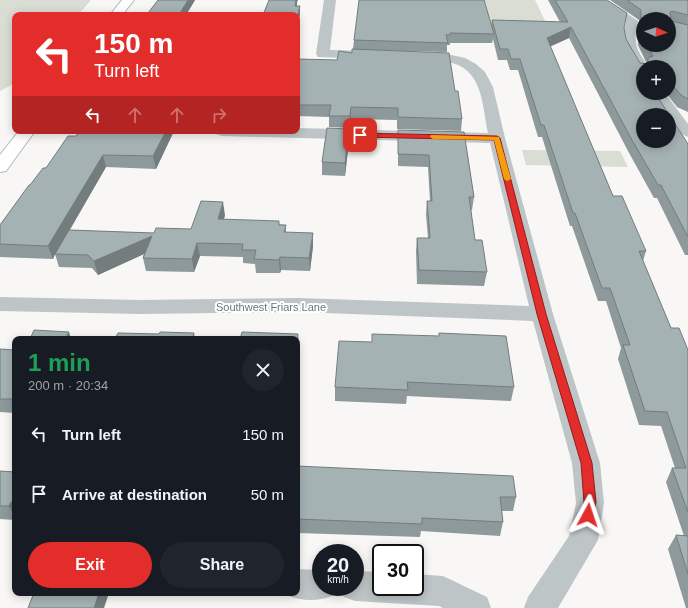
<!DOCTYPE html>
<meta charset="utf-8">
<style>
body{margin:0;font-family:Arial,sans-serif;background:#20242c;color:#f1f3f6;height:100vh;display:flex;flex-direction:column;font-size:15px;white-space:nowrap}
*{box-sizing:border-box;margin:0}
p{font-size:13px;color:#9ea1a6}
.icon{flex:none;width:22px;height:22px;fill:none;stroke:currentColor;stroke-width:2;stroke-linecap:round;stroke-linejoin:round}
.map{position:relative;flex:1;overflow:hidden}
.panel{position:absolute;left:12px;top:336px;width:288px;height:260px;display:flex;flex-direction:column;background:#171b24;border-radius:8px;box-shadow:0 2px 10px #0003}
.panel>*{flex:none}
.guide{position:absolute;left:12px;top:12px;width:288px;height:122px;border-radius:8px;box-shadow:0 2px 10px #0003;background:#e22d2b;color:#fff;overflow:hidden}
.needle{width:26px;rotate:93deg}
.controls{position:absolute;left:636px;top:12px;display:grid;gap:8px}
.controls a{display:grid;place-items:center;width:40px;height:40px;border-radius:50%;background:#171b24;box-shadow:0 2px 10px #0003;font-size:20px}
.speed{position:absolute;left:312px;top:544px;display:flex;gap:8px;font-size:20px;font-weight:700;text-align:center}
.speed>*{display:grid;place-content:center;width:52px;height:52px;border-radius:50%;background:#171b24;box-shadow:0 2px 10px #0003;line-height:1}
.speed small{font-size:10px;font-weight:400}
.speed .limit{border:2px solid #111;border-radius:6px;background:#fff;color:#111}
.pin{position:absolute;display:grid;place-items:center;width:34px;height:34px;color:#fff;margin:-17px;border-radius:8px;box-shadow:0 2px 6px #0006}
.me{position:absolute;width:44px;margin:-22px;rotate:5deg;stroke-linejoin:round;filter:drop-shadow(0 0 3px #0008)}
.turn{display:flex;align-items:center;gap:14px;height:84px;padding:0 16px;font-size:18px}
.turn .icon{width:52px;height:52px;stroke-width:2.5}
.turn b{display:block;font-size:28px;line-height:34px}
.lanes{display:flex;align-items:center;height:38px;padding:0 16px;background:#0003;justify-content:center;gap:20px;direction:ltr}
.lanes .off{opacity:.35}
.round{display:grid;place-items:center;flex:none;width:42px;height:42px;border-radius:21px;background:#20242c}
.headline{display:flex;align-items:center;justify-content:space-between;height:68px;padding:0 16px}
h1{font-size:24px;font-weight:800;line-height:30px;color:#1e9e55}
.action{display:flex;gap:8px;margin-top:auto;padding:8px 16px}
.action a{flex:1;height:46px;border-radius:24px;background:#e22d2b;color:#fff;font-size:16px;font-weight:800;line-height:46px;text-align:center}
.action a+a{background:#20242c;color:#f1f3f6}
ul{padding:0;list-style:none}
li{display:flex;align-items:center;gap:12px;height:60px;padding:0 16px}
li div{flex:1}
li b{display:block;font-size:15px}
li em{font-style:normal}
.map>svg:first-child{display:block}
.green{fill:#d9ddd4}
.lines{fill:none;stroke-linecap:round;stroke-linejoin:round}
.secondary-casing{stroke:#b1b9bc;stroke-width:2}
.street{fill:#bec5c7;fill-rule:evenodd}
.secondary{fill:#fff;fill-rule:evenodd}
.wall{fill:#8e999b;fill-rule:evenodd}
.shaded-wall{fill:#747d7e}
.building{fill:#a5b2b4;stroke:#747d7e;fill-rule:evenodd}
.route{fill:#e22d2b;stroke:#931d1c}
.slow{fill:#f59e0b}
.labels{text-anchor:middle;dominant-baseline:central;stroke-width:4;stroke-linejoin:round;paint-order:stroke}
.street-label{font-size:11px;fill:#637a80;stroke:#fff}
</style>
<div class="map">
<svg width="688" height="608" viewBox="0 0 688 608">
<rect width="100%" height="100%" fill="#f8f7f5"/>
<path class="green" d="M 0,0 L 91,0 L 78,15 L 15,15 L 15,83 L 0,91 Z
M 450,0 L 535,0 L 548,27 L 454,25 Z
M 522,150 L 620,151 L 628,167 L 526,165 Z"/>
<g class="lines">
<g class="secondary-casing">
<path id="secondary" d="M 122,0 L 134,0 L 122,15 L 110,15 Z
M 19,131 L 35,131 L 6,171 L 0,172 L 0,155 Z"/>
</g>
<path class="street" d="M 324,0 L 336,0 L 330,50 L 369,51 L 374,52 L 376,55 L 374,58 L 369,59 L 318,57 L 316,54 Z
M 593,0 L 607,0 L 638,21 C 633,46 635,46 648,67 L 643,67 L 643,74 L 638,73 C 624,52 620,48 626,22 Z
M 421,52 L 447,54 L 465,58 L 476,64 L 485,72 L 493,87 L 505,138 L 553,314 L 600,463 L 604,503 L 598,540 L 558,608 L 524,608 L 528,597 L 569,536 L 576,503 L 572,463 L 533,321 L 299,312 L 140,314 L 0,311 L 0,297 L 140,300 L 299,298 L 529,306 L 490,143 L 222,136 L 216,134 L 214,131 L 297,131 L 297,128 L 488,133 C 482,105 483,67 447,62 C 437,60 426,61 416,59 L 414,56 L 416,53 Z
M 651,93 L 665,93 L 688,124 L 688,137 C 678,134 669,125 669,115 L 665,115 Z
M 297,569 L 321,570 L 321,587 L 336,587 L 332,596 C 317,602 301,601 286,595 L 285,593 L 297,593 Z
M 355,571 L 381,572 L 381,587 L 415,587 L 415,574 L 443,576 L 487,597 L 491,608 L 443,608 L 439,606 L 355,601 L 344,597 L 340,587 L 355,587 Z"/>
<use href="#secondary" class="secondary"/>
</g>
<path class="wall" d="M 195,0 L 186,15 L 149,15 L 148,13 Z
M 548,0 L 607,0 L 624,28 L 626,39 L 640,63 L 646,64 L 646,62 L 638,45 L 639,20 L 610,0 L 688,0 L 688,112 L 677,107 L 666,93 L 669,93 L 669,67 L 643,67 L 643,93 L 688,144 L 688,255 L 685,255 L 657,198 L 654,198 L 628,151 L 569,38 L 550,46 L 613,196 L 646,251 L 643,261 L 671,328 L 688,350 L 688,608 L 686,608 L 668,549 L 676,535 L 684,536 L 666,482 L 672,468 L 675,468 L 661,426 L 639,425 L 618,359 L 621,348 L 606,301 L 598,301 L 572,226 L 570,226 L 542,137 L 538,137 L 518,70 L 510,70 L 507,60 L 498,60 L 493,39 L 492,43 L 450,43 L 450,45 L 447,45 L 447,52 L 363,50 L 455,91 L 462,119 L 461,131 L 397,129 L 397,120 L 351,119 L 350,128 L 329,127 L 329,117 L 297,116 L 297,59 L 337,60 L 352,53 L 353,49 L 354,40 L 491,26 L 492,20 L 560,22 ZM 643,19 L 669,45 L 643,45 Z
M 398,130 L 464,132 L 474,197 L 472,210 L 471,210 L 475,240 L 487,272 L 484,286 L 417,284 L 416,251 L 417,238 L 428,238 L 426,214 L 427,201 L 430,201 L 428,167 L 398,166 Z
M 80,131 L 174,131 L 156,169 L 106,167 L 69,230 L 154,233 L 191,229 L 225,215 L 224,219 L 286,225 L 286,232 L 313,246 L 310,271 L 281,270 L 280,273 L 256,273 L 255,264 L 243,263 L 243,257 L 200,256 L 194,272 L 146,271 L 143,258 L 144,254 L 98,275 L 92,268 L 59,267 L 55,254 L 53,259 L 0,257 L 0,225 L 30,185 L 76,136 Z
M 349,141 L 345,176 L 322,175 L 322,162 Z
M 439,333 L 514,387 L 511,401 L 407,396 L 406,404 L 335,401 L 335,387 L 372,342 L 439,336 Z
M 0,349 L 15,350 L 15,413 L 0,412 Z
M 297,466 L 516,497 L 513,511 L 502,511 L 503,522 L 500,536 L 421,531 L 420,537 L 297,533 Z
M 0,471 L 15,472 L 15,520 L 0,519 Z"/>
<path class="shaded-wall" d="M 188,0 L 195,0 L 186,15 L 179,15 Z
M 295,0 L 298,0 L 297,2 L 297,8 L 295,15 Z
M 300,6 L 300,15 L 297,28 L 297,17 Z
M 571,27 L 569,38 L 545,49 L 547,38 Z
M 351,107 L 351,119 L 350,128 L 350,116 Z
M 349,129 L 349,141 L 345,176 L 345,163 Z
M 166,131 L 174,131 L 156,169 L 153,156 Z
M 103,155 L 106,167 L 56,254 L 55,254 L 53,259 L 48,246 Z
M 223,202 L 225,215 L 220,232 L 218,219 Z
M 313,233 L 313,246 L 310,271 L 309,258 Z
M 152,236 L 155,249 L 98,275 L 94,261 Z
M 197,243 L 200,256 L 194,272 L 192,259 Z
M 280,257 L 281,270 L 280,273 L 279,260 Z
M 69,332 L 71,339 L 65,339 Z
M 194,333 L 195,339 L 192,339 Z
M 298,334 L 299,348 L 297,363 L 297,343 Z
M 11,502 L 15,510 L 15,518 L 9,506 Z
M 99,593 L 109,593 L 104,608 L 94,608 Z"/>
<path class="building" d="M 158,0 L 188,0 L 179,15 L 156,15 L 157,13 L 148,13 Z
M 269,0 L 296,0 L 295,6 L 300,6 L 297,17 L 297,15 L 263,15 Z
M 359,0 L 484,0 L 494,34 L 450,33 L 450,35 L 446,35 L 448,43 L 354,40 Z
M 555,0 L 607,0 L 627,13 L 624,28 L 626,39 L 640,63 L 646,64 L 648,63 L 648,58 L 653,56 L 646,45 L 669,45 L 669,19 L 643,19 L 643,39 L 641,35 L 641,10 L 627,0 L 688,0 L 688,15 L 672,11 L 670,12 L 671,21 L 688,25 L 688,99 L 681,95 L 669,81 L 669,67 L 643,67 L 643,93 L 655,93 L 688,144 L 688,237 L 661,185 L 658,185 L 631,138 L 571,27 L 547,38 L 613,196 L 622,196 L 646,251 L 639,251 L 671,328 L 679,328 L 688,350 L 688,512 L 672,468 L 686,468 L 667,412 L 645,411 L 623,345 L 630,345 L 610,288 L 602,288 L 575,213 L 573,213 L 544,125 L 541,125 L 520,59 L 511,59 L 508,49 L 500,49 L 492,20 L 568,22 ZM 643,115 L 669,115 L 669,141 L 643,141 Z
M 352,49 L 449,53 L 455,91 L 458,91 L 462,119 L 398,117 L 398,108 L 351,107 L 350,116 L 329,116 L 331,105 L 297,105 L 297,59 L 337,60 L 339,51 L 352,53 Z
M 327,128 L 349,129 L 345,163 L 322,162 Z
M 398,130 L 464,132 L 474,197 L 469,197 L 475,240 L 482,240 L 487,272 L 419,270 L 417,238 L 430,238 L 427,201 L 432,201 L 429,155 L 398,154 Z
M 80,131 L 166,131 L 153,156 L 103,155 L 48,246 L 0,244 L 0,225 L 29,185 L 30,185 L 43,168 L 46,168 L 68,136 L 76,136 Z
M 201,201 L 223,202 L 218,219 L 279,221 L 279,225 L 286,225 L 284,232 L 313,233 L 309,258 L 280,257 L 279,260 L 254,259 L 256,250 L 242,250 L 243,244 L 197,243 L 192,259 L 143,258 L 152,236 L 94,261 L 88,255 L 55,254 L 69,230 L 154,233 L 156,228 L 191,229 Z
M 34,330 L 69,332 L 65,339 L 30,339 Z
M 160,332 L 194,333 L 192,339 L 115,339 L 118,333 L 159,334 Z
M 242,332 L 298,334 L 297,343 L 297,339 L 240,339 Z
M 439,333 L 506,336 L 514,387 L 407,382 L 408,390 L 335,387 L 339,341 L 372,342 L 372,334 L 439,336 Z
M 0,349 L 15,350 L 15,399 L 0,399 Z
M 297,466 L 513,476 L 516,497 L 500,497 L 503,522 L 422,518 L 422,524 L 297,519 Z
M 0,471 L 15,472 L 15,502 L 11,502 L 9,506 L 0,506 Z
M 676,535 L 688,536 L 688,574 Z
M 34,593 L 99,593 L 94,608 L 28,608 Z"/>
<path class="route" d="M 357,133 L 497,136 L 500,138 L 546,314 L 592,463 L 596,502 L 592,519 L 588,520 L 583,519 L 582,515 L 584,502 L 581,463 L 537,314 L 494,140 L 360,137 L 356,135 Z"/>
<path class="slow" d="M 431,135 L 499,137 L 511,179 L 507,181 L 504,179 L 494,140 L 433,139 L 430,137 Z"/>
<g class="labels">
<g class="street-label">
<text x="271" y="307">Southwest Friars Lane</text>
</g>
</g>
</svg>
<div class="controls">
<a><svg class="needle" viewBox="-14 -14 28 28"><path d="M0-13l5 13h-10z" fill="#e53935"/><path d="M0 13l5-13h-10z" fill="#9ea1a6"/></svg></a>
<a>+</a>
<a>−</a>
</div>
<div class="speed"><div>20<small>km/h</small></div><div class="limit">30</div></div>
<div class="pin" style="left:360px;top:135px;background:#d93025"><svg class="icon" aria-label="arrive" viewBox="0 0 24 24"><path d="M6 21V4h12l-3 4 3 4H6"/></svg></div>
<svg class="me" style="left:588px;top:515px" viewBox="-20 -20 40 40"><path d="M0-17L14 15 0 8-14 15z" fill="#e22d2b" stroke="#fff" stroke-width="4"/></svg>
<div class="guide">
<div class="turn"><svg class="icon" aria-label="left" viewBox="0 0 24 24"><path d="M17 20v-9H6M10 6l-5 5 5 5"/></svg><div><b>150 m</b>Turn left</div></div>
<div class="lanes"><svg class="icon" aria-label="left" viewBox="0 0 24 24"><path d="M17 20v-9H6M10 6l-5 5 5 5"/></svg><svg class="icon off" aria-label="ahead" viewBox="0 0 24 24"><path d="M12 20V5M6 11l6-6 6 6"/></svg><svg class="icon off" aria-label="ahead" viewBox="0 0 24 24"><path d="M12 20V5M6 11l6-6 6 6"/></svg><svg class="icon off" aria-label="right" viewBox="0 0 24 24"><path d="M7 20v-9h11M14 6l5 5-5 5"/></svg></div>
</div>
<section class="panel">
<div class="headline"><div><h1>1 min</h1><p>200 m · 20:34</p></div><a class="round"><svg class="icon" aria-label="close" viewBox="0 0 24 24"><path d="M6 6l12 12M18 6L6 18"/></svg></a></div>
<ul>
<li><svg class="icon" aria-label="left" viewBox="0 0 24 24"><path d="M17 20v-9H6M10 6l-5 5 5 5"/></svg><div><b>Turn left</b></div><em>150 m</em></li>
<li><svg class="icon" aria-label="arrive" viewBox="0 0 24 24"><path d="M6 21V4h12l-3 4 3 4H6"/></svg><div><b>Arrive at destination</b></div><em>50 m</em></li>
</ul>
<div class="action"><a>Exit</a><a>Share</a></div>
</section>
</div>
